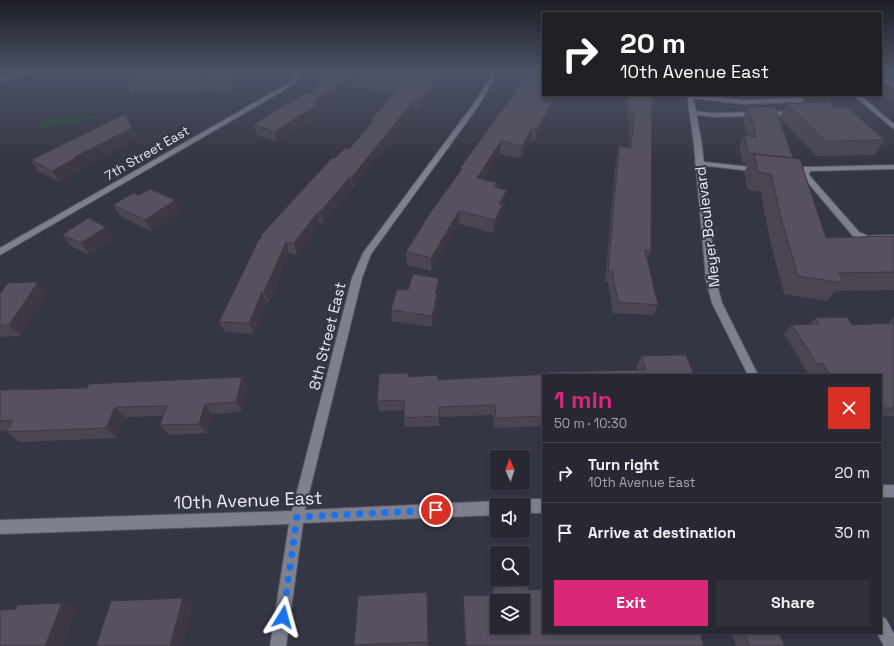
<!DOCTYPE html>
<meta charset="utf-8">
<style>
body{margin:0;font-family:"Space Grotesk",sans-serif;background:#30303a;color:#f1f3f6;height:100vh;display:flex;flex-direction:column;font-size:15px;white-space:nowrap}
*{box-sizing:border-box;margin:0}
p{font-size:13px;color:#a5a6ac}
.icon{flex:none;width:22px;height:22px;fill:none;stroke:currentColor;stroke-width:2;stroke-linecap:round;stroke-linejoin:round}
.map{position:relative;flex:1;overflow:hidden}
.panel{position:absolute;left:542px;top:374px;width:340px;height:260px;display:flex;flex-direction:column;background:#282832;border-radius:0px;box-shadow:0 2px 6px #0003,0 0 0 1px #44444d}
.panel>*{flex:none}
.hud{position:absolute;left:542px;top:12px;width:340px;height:84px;border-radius:0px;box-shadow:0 2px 6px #0003,0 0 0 1px #44444d;background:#202124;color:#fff;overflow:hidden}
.needle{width:26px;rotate:357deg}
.tools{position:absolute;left:490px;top:450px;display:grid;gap:8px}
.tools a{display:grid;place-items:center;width:40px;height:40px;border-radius:0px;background:#282832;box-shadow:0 2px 6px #0003,0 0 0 1px #44444d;font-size:20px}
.pin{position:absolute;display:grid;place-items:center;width:34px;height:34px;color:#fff;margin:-17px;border:2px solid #fff;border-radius:50%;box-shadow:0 1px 4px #0007}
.me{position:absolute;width:44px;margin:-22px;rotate:8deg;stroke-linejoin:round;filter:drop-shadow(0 0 3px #0008)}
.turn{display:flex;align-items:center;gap:14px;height:84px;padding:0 12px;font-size:18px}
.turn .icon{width:52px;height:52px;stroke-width:2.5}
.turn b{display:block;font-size:28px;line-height:34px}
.round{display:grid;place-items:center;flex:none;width:42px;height:42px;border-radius:0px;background:#30303a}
.overview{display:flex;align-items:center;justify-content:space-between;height:68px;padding:0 12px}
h1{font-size:24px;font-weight:800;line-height:30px;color:#db2777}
.primary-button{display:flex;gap:8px;margin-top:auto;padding:8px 12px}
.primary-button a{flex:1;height:46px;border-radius:0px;background:#db2777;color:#fff;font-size:16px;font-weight:800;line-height:46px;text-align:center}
.primary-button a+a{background:#30303a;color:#f1f3f6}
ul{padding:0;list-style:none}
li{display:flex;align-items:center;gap:12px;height:60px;padding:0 12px;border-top:1px solid #44444d}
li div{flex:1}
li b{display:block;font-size:15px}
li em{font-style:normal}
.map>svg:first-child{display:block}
.education{fill:#4b3841}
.green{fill:#224d35}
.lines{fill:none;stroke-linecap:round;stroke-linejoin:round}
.service-casing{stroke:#52535f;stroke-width:2}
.minor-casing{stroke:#52535f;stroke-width:2}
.secondary-casing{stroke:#52535f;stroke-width:2}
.service{fill:#7e7f8f;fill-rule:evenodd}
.minor{fill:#7e7f8f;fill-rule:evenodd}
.secondary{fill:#7e7f8f;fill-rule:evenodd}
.wall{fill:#4b4551}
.shaded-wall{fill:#3d3842}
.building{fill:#57505e;stroke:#3d3842;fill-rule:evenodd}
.route{stroke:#1a73e8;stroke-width:7;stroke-dasharray:0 12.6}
.labels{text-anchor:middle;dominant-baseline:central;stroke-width:4;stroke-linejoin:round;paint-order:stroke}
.far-street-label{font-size:13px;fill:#ebecf5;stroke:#353643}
.street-label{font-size:15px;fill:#ebecf5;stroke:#353643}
.near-street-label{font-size:18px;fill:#ebecf5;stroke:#353643}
</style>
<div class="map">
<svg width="894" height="646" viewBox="0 0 894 646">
<rect width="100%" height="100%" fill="#353643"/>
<path class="education" d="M 881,71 L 894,71 L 894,105 L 881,94 Z"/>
<path class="green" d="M 98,115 L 97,117 L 38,129 L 43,122 L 53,119 Z"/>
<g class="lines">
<g class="service-casing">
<path id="service" d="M 881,74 L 894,83 L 894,88 L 881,79 Z
M 691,95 L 743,100 L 801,98 L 804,100 L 801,102 L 743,104 L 689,98 L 689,96 Z
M 693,111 L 714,113 L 795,111 L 798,113 L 795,115 L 714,117 L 691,114 L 690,113 Z
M 696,161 L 759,168 L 763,170 L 759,172 L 699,165 L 695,163 Z
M 894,165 L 894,169 L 810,171 L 809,175 L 859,232 L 868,236 L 894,235 L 894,241 L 867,242 L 853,236 L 803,177 L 792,176 L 788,174 L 792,172 L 802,173 L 804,167 L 807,167 Z"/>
</g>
<g class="minor-casing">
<path id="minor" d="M 20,71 L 40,71 L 0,81 L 0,77 Z
M 300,71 L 306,71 L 293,85 L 0,255 L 0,248 L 289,83 Z
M 494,71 L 500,71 L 477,108 L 371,254 L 362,278 L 305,510 L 497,501 L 502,505 L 497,505 L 497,515 L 303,523 L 286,646 L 270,646 L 289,524 L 0,534 L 0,520 L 292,511 L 352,278 L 363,253 L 472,106 Z
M 687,95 L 693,95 L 702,145 L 716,280 L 722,303 L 758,375 L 748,375 L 712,303 L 706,280 L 694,145 Z
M 881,485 L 894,485 L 894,497 L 881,497 Z
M 523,499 L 543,499 L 543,513 L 523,513 L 523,505 L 517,505 L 518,501 Z
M 881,616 L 886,619 L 894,634 L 894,646 L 884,646 L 877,633 L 881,633 Z"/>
</g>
<g class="secondary-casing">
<path id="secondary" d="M 853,95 L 860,95 L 894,124 L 894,129 Z"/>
</g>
<use href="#service" class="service"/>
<use href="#minor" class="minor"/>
<use href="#secondary" class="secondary"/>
</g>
<path class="wall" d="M 215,71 L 259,71 L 233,94 L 203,90 L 203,91 L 131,95 L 126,85 L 202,76 L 202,77 Z
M 314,71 L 447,71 L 447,77 L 419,111 L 415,110 L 353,188 L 352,188 L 323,223 L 320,223 L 297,255 L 289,253 L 269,303 L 267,303 L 254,334 L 225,332 L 219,322 L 261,238 L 260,236 L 335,158 L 349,149 L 372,124 L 371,119 L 393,94 L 354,87 L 318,110 L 319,115 L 277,142 L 257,135 L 253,124 L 311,95 L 320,81 L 315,80 Z
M 543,95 L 551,95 L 546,102 L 552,103 L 550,115 L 535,142 L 531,141 L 521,158 L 500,154 L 484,180 L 497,183 L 496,188 L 505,203 L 503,207 L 502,217 L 493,233 L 459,224 L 431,271 L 407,265 L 406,252 L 460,172 L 460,168 Z
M 628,95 L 652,95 L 651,251 L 647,259 L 658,305 L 653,315 L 613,313 L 608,282 L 605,282 L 616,157 L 619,146 L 629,148 L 630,121 L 626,120 Z
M 737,95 L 801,95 L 800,97 L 737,98 Z
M 787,103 L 835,107 L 885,140 L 874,155 L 816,156 L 780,118 Z
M 748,107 L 793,158 L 826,238 L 894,236 L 894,290 L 835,291 L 827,301 L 784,294 L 769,237 L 761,192 L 748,190 L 744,172 L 748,165 L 743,164 L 739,146 L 744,135 L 747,136 L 743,118 Z
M 125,114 L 138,139 L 82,168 L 83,169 L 60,182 L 38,171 L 31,160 Z
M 139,195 L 175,200 L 181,211 L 151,231 L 120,216 L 113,205 Z
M 106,227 L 114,239 L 89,255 L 71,246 L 62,235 Z
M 439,289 L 437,296 L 438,305 L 432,327 L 392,321 L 391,310 L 408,290 Z
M 48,293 L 20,336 L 0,337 L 0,294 Z
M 894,317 L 894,416 L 881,416 L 881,375 L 815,375 L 814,373 L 808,373 L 784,334 L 792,325 L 810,324 L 815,318 L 852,325 L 888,323 Z
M 641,356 L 694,375 L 543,375 L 543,426 L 494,428 L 493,415 L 439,417 L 439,426 L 405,427 L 404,418 L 404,410 L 379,411 L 377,401 L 408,373 L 409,377 L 438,380 L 548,374 L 549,372 L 637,370 L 636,367 Z
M 248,387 L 242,412 L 212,414 L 207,433 L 169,435 L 160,425 L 163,416 L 125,417 L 116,438 L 19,442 L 6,432 L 7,431 L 0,431 L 0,390 Z
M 493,587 L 528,590 L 704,646 L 465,646 L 463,604 L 463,596 L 491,595 Z
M 428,598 L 428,646 L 355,646 L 354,645 Z
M 729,633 L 779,633 L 785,646 L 736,646 L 732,634 L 729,634 Z"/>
<path class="shaded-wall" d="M 199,71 L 201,71 L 202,76 L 203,80 L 199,80 Z
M 244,71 L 259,71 L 233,94 L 230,83 Z
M 444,71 L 447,71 L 447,77 L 419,111 L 419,100 Z
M 353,77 L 354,87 L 318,110 L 319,115 L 277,142 L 274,132 L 314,101 Z
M 545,95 L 551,95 L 540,114 L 541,102 Z
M 414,100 L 415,110 L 353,188 L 352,177 Z
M 552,103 L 550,115 L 535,142 L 537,129 Z
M 132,128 L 138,139 L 82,168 L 83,169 L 60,182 L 52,171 L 74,157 Z
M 532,129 L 531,141 L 521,158 L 522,146 Z
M 501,141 L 500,154 L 477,191 L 477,178 Z
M 350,177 L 352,188 L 323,223 L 320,212 Z
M 507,190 L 505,203 L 503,207 L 502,217 L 493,233 L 495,220 L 499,204 Z
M 175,200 L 181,211 L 151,231 L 145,220 Z
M 459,211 L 459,224 L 431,271 L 431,258 Z
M 318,212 L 320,223 L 297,255 L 294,243 Z
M 106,227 L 114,239 L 89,255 L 81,243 Z
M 286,242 L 289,253 L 269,303 L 264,292 Z
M 439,278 L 439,289 L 437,296 L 438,305 L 432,327 L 432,316 L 435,294 Z
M 38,282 L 48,293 L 20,336 L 9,325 Z
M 262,292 L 267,303 L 254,334 L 249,323 Z
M 242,377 L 248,387 L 242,412 L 236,402 Z
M 205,404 L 212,414 L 207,433 L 199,424 Z
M 115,407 L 125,417 L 116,438 L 106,428 Z
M 427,592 L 428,598 L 428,646 L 428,642 Z
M 183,598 L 193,604 L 182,646 L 170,646 Z
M 62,603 L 77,608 L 62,646 L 45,646 Z"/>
<path class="building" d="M 135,71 L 199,71 L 199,79 L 215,71 L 244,71 L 230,83 L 199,79 L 199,81 L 126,85 Z
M 319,71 L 444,71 L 419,100 L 414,100 L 352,177 L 350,177 L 320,212 L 318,212 L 294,243 L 286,242 L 264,292 L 262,292 L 249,323 L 219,322 L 258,241 L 262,237 L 260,236 L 332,158 L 335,158 L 345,148 L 349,149 L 375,119 L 371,119 L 401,86 L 353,77 L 314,101 L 317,105 L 274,132 L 253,124 L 308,92 L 311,95 L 326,72 Z
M 530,71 L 543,71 L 543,95 L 545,95 L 541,102 L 552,103 L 537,129 L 532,129 L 522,146 L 501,141 L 477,178 L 497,183 L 494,187 L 507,190 L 499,204 L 503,204 L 495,220 L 459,211 L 431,258 L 406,252 L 430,213 L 462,169 L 460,168 Z
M 630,95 L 652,95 L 651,251 L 645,250 L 658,305 L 618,302 L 612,271 L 608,271 L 619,146 L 631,148 L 634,111 L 629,110 Z
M 829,102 L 835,107 L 847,107 L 885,140 L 825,141 L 787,103 Z
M 748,107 L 775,107 L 793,158 L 749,153 L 744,135 L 756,137 Z
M 125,114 L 132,128 L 74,157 L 76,158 L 52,171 L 31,160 Z
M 754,154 L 800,159 L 826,238 L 894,236 L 894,272 L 839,273 L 843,283 L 798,276 L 781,218 L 771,174 L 758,172 Z
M 150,189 L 175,200 L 145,220 L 113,205 L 133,193 L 139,195 Z
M 88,218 L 106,227 L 81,243 L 62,235 Z
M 413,274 L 439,278 L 435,294 L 437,294 L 432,316 L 391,310 L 397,289 L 408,290 Z
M 38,282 L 9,325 L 0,325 L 0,294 L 8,283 Z
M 847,317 L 852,325 L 894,323 L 894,408 L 881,408 L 881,375 L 830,375 L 823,364 L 817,364 L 792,325 L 819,324 L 815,318 Z
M 686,355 L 694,375 L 543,375 L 543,416 L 496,418 L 495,405 L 439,407 L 439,416 L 404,418 L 404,400 L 377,401 L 379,374 L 408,373 L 408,377 L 438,375 L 438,380 L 549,374 L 549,372 L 646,370 L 641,356 Z
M 242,377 L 236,402 L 205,404 L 199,424 L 160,425 L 167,406 L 115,407 L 106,428 L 6,432 L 13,420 L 0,421 L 0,390 L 87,388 L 89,384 Z
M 528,586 L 528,590 L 543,589 L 543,633 L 700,633 L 704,646 L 466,646 L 463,596 L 494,595 L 493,587 ZM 497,601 L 523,601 L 523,627 L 497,627 Z
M 427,592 L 428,642 L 354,645 L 358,596 Z
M 183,598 L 170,646 L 96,646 L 111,601 Z
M 62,603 L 45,646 L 0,646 L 0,610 L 16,609 L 17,605 Z
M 745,633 L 779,633 L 785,646 L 749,646 Z"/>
<linearGradient id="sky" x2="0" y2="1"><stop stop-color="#1d1e25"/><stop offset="0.44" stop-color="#4b5266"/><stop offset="1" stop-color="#4b5266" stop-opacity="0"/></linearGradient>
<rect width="894" height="162" fill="url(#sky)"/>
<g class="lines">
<path class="route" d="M 283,617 L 297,517 L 436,510"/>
</g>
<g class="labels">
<g class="far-street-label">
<text transform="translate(147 153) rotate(-30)">7th Street East</text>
</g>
<g class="street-label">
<text transform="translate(707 227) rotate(-97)">Meyer Boulevard</text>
<text transform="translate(327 336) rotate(-76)">8th Street East</text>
</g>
<g class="near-street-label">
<text transform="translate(248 500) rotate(-2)">10th Avenue East</text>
</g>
</g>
</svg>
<div class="tools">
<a><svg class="needle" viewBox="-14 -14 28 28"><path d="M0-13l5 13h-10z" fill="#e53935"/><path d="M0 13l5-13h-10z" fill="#a5a6ac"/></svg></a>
<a><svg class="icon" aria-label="sound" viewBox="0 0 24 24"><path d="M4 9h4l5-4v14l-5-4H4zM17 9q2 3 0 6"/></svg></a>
<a><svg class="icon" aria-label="search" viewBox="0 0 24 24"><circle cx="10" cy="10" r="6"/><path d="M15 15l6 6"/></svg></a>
<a><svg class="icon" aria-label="layers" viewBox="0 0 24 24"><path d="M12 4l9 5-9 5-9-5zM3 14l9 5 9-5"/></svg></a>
</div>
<div class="pin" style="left:436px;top:510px;background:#d93025"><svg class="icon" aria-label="arrive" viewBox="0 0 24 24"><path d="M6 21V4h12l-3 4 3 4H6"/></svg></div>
<svg class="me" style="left:283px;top:617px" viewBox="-20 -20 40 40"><path d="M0-17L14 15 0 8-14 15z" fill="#1a73e8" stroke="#fff" stroke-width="4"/></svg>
<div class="hud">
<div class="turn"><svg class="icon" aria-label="right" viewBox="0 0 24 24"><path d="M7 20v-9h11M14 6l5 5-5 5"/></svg><div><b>20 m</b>10th Avenue East</div></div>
</div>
<section class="panel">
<div class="overview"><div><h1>1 min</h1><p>50 m · 10:30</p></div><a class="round" style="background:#d93025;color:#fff"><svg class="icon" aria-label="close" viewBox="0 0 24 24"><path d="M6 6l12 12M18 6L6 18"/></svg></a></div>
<ul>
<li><svg class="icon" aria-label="right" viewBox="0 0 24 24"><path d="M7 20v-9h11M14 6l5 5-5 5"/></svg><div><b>Turn right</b><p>10th Avenue East</p></div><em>20 m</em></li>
<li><svg class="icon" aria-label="arrive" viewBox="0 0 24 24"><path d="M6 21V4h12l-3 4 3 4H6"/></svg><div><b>Arrive at destination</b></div><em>30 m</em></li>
</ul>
<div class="primary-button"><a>Exit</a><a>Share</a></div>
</section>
</div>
